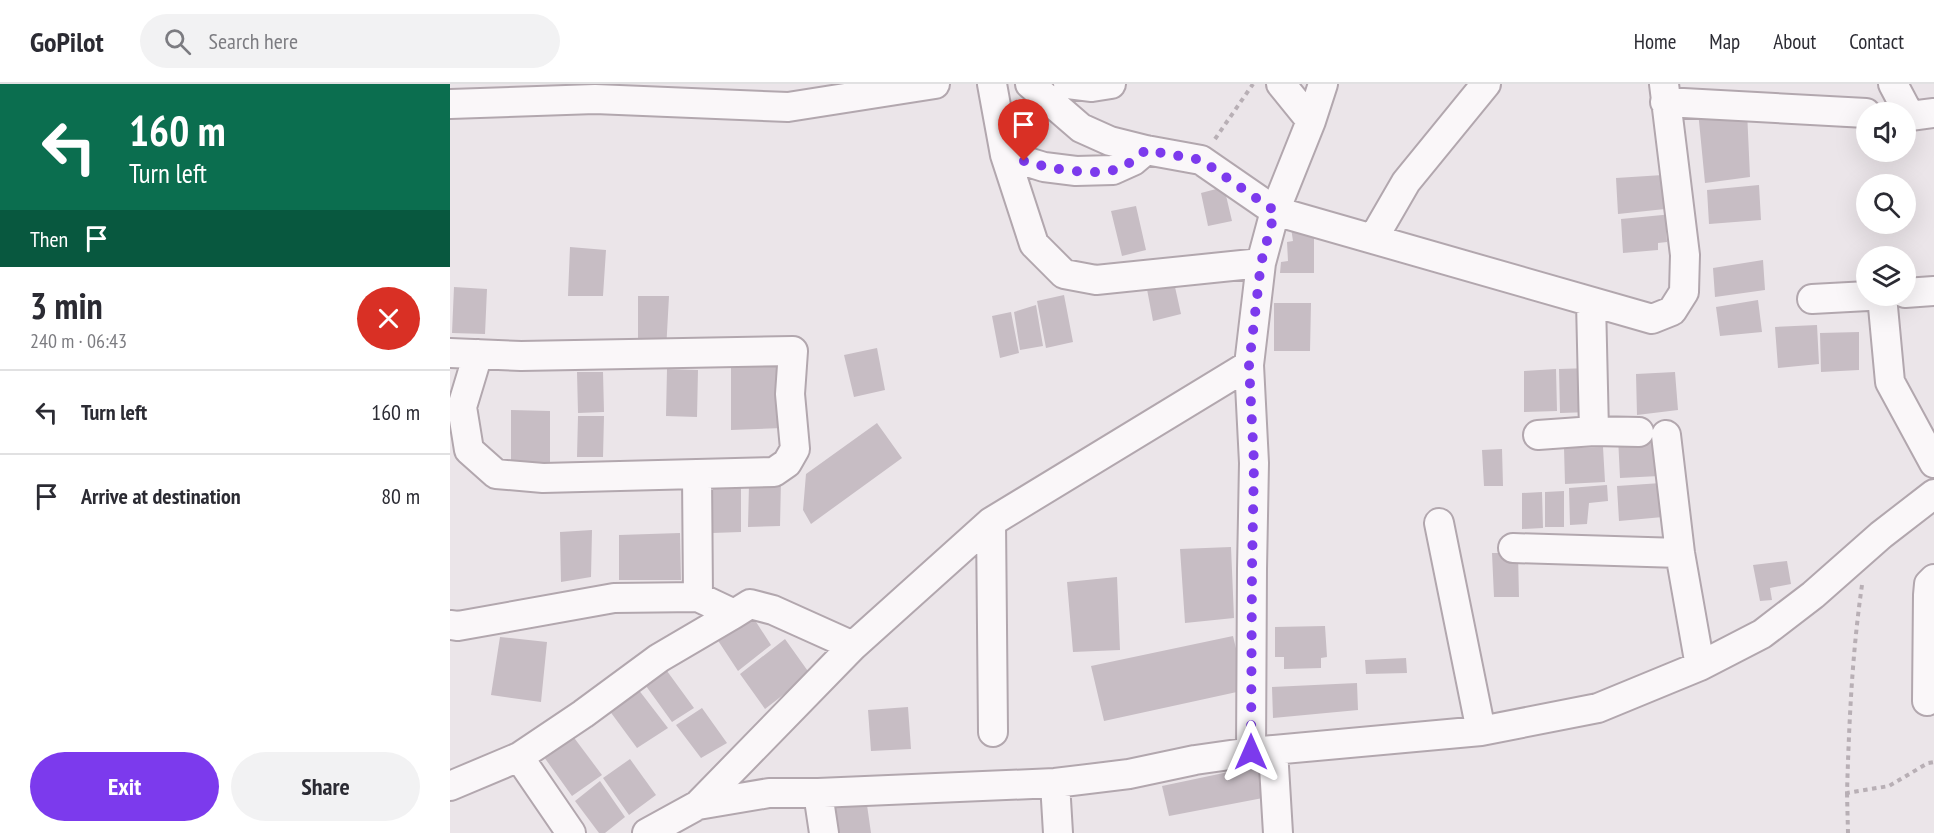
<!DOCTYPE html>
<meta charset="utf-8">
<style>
body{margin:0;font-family:"PT Sans Narrow",sans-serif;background:#f2f2f3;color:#2b2b33;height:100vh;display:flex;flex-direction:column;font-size:22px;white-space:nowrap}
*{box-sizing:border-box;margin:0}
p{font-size:20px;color:#7c7c81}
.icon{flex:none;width:33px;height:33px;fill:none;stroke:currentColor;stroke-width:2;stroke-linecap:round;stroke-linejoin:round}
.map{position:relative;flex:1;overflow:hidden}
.side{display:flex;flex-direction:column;background:#fff;width:450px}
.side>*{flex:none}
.top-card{background:#0b6e4f;color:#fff;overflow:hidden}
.buttons{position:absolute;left:1406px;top:18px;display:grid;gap:12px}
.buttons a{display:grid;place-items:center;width:60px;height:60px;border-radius:50%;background:#fff;box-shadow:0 6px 24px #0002;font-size:30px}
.pin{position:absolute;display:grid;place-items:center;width:51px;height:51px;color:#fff;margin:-62px -26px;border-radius:50% 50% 50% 0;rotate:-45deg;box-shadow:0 0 6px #0007}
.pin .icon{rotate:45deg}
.me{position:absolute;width:66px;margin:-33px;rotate:0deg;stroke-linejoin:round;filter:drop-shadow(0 0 4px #0008)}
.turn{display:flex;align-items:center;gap:21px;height:126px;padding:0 30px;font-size:27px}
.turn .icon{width:78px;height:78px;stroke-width:2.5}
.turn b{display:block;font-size:42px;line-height:51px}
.then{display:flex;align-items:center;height:57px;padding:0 30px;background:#0003;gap:12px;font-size:22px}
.round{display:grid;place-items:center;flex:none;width:63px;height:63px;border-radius:32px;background:#f2f2f3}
.overview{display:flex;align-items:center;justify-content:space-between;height:102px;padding:0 30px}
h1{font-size:36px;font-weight:700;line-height:45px}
.button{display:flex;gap:12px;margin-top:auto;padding:12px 30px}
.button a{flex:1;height:69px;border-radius:36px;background:#7c3aed;color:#fff;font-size:24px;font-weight:700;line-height:69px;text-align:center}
.button a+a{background:#f2f2f3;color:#2b2b33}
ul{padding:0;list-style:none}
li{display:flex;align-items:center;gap:18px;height:84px;padding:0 30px;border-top:2px solid #e1e1e2}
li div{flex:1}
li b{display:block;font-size:22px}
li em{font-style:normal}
header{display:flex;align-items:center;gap:36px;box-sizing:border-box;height:84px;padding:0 30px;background:#fff;border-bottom:2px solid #e1e1e2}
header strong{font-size:28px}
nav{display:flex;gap:33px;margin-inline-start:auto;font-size:21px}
.search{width:420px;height:54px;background:#f2f2f3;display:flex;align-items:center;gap:15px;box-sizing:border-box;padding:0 21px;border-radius:33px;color:#7c7c81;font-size:22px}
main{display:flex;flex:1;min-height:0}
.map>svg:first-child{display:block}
.building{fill:#c7bdc4}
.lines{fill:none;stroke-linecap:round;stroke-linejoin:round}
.minor-casing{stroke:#b2a7ae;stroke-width:32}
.path{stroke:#b8afb5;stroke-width:4;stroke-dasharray:4.5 4.5;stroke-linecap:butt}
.minor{stroke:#faf7f9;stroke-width:28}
.route{stroke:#7c3aed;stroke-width:10;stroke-dasharray:0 18}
</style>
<header>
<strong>GoPilot</strong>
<div class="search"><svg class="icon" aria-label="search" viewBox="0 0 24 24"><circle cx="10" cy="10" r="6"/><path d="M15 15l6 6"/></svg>Search here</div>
<nav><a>Home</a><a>Map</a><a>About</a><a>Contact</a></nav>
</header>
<main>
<section class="side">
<div class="top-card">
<div class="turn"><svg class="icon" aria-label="left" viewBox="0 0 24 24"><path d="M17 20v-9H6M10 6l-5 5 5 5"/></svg><div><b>160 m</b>Turn left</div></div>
<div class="then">Then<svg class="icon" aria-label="arrive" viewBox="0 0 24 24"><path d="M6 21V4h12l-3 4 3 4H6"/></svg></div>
</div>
<div class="overview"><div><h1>3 min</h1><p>240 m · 06:43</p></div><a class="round" style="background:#d93025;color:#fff"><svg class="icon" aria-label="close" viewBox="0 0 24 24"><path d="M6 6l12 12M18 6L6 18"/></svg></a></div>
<ul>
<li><svg class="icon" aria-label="left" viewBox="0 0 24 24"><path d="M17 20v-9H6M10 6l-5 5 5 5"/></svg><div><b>Turn left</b></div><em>160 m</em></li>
<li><svg class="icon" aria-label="arrive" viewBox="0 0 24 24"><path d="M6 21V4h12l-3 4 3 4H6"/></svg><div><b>Arrive at destination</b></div><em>80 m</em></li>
</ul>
<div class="button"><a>Exit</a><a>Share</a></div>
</section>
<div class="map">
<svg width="1484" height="749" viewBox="0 0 1484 749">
<rect width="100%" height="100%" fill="#ebe5e9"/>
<path class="building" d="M 1248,27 L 1297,27 L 1300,93 L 1255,99 Z
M 1213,91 L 1215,125 L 1168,130 L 1166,94 Z
M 1309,101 L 1311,136 L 1259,140 L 1257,106 Z
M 774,103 L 782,137 L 758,142 L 751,109 Z
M 686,122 L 696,166 L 672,172 L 661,127 Z
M 1223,130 L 1225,145 L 1216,146 L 1217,158 L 1208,159 L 1208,166 L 1173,169 L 1171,135 Z
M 864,143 L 864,189 L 830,189 L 831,178 L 838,177 L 837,158 L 843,157 L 841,144 Z
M 120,163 L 156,166 L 153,212 L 118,212 Z
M 1313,176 L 1315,206 L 1265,213 L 1263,184 Z
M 723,194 L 731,230 L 703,237 L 696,200 Z
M 4,203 L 37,205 L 35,250 L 2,249 Z
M 614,211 L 623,258 L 596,264 L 587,217 Z
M 188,212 L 219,212 L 216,267 L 188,267 Z
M 1308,216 L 1312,248 L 1270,252 L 1266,223 Z
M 824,219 L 861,219 L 860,267 L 824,267 Z
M 586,221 L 593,262 L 570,266 L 564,228 Z
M 561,228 L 569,269 L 550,274 L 542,232 Z
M 1367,241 L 1369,280 L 1328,284 L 1325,243 Z
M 1409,248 L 1409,286 L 1371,288 L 1370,249 Z
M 427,264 L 435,306 L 404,313 L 394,271 Z
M 335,278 L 333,344 L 281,346 L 281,280 Z
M 1140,284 L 1141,328 L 1110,329 L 1109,285 Z
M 217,285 L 248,286 L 247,333 L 216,332 Z
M 1106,285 L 1107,327 L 1074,328 L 1074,287 Z
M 127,288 L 153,288 L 154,328 L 128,329 Z
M 1225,288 L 1228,326 L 1187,331 L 1186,290 Z
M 61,326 L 100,327 L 100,383 L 61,384 Z
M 128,332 L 154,332 L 153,373 L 127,373 Z
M 427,339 L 452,374 L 361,440 L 353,426 L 356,390 Z
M 1168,353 L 1207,353 L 1209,392 L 1170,394 Z
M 1153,363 L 1155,398 L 1115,400 L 1114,364 Z
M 1052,365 L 1053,402 L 1034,402 L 1032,366 Z
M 331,396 L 330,442 L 298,443 L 299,400 Z
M 1211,399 L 1213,433 L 1169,437 L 1167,402 Z
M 1157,401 L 1158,417 L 1139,419 L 1137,440 L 1120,441 L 1119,404 Z
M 263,402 L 291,403 L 291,448 L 262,449 Z
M 1114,407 L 1114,443 L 1095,443 L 1095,408 Z
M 1092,408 L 1093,444 L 1072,445 L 1072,409 Z
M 142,446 L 141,493 L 111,498 L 110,448 Z
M 230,449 L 231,496 L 169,496 L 169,451 Z
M 781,463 L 784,534 L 735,539 L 730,465 Z
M 1042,469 L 1068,469 L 1069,513 L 1044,513 Z
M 1337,477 L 1341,500 L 1320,504 L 1322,516 L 1310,517 L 1303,481 Z
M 667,493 L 670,566 L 623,568 L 617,498 Z
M 299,527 L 321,561 L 288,587 L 263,549 Z
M 875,542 L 877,573 L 871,574 L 871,584 L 834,585 L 834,573 L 825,573 L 825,543 Z
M 783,552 L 796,606 L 654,637 L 641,582 Z
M 50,553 L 97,558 L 91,618 L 41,611 Z
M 335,555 L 360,590 L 315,625 L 290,590 Z
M 956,574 L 957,589 L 916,590 L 915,576 Z
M 217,587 L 244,624 L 222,638 L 196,602 Z
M 907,599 L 908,626 L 823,634 L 822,603 Z
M 188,605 L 218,644 L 187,664 L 159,626 Z
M 458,623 L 461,665 L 421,667 L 418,626 Z
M 252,624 L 277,659 L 251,674 L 226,641 Z
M 122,651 L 152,691 L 122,712 L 94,673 Z
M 180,675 L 206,711 L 179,731 L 153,694 Z
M 821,679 L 823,712 L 719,732 L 712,702 Z
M 150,697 L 175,733 L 155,749 L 149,749 L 125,717 Z
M 417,721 L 421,749 L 388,749 L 385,724 Z"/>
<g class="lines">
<g class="minor-casing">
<path id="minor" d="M 542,0 L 555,71 L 584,160 L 614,190 L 646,196 L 811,179
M 580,0 L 631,44 L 660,57 L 696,66 L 751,76 L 825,127 L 1202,235 L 1222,227 L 1234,208 L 1235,171 L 1214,0
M 618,0 L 642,3 L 661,0
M 831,0 L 861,37
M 1443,0 L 1460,32 L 1484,29
M 1215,18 L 1416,29
M 0,20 L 145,15 L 338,23 L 485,0
M 555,71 L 594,83 L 626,87 L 663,86 L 683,77 L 696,66
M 923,155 L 956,98 L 1036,0
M 1455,209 L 1484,207
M 1432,212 L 1440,298 L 1484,379
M 1362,215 L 1418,212
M 1141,218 L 1144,347 L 1189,348
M 0,269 L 71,272 L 343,267 L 340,310 L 345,365 L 337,379 L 324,388 L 247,390 L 248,513
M 28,270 L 12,323 L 19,366 L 46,390 L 93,394 L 247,390
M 1088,351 L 1144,347
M 1216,351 L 1230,469 L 1250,582
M 541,438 L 543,648
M 989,439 L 1031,647
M 1063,464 L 1230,469
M 0,541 L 8,542 L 164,514 L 248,513 L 284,530 L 300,520 L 323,526 L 403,562
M 1477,617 L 1478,511 L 1479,500 L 1484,495
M 823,666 L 828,749
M 801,668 L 802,485 L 804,379 L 799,281 L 811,179 L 825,127 L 861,37 L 873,0
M 69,673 L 121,749
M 605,699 L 608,749
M 0,702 L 69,673 L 133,630 L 209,574 L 284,530
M 368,709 L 374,749
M 248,721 L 403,562 L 541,438 L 799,281
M 197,749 L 248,721 L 319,709 L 368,709 L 605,699 L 679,690 L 745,676 L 801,668 L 1031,647 L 1148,624 L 1250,582 L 1312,550 L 1363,511 L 1431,451 L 1484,410"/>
</g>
<path class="path" d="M 765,55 L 803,0
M 1412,501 C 1402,570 1399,640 1397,709 L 1439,702 L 1478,679 L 1484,678
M 1397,709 L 1398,749"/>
<use href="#minor" class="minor"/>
</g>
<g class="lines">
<path class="route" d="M 574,77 C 597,84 640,92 664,86 C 676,83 686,74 696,66 L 751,76 L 825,127 L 811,179 L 799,281 L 804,379 L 802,485 L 801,668"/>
</g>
</svg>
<div class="buttons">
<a><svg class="icon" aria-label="sound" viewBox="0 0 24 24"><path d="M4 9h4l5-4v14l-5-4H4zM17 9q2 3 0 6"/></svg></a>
<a><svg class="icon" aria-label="search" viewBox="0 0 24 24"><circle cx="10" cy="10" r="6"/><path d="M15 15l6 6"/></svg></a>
<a><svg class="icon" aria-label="layers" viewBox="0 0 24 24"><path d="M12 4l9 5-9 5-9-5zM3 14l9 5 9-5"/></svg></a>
</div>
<div class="pin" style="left:574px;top:77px;background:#d93025"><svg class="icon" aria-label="arrive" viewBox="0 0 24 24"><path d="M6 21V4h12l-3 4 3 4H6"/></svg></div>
<svg class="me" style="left:801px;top:668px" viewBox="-20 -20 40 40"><path d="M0-17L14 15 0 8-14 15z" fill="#7c3aed" stroke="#fff" stroke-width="4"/></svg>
</div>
</main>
